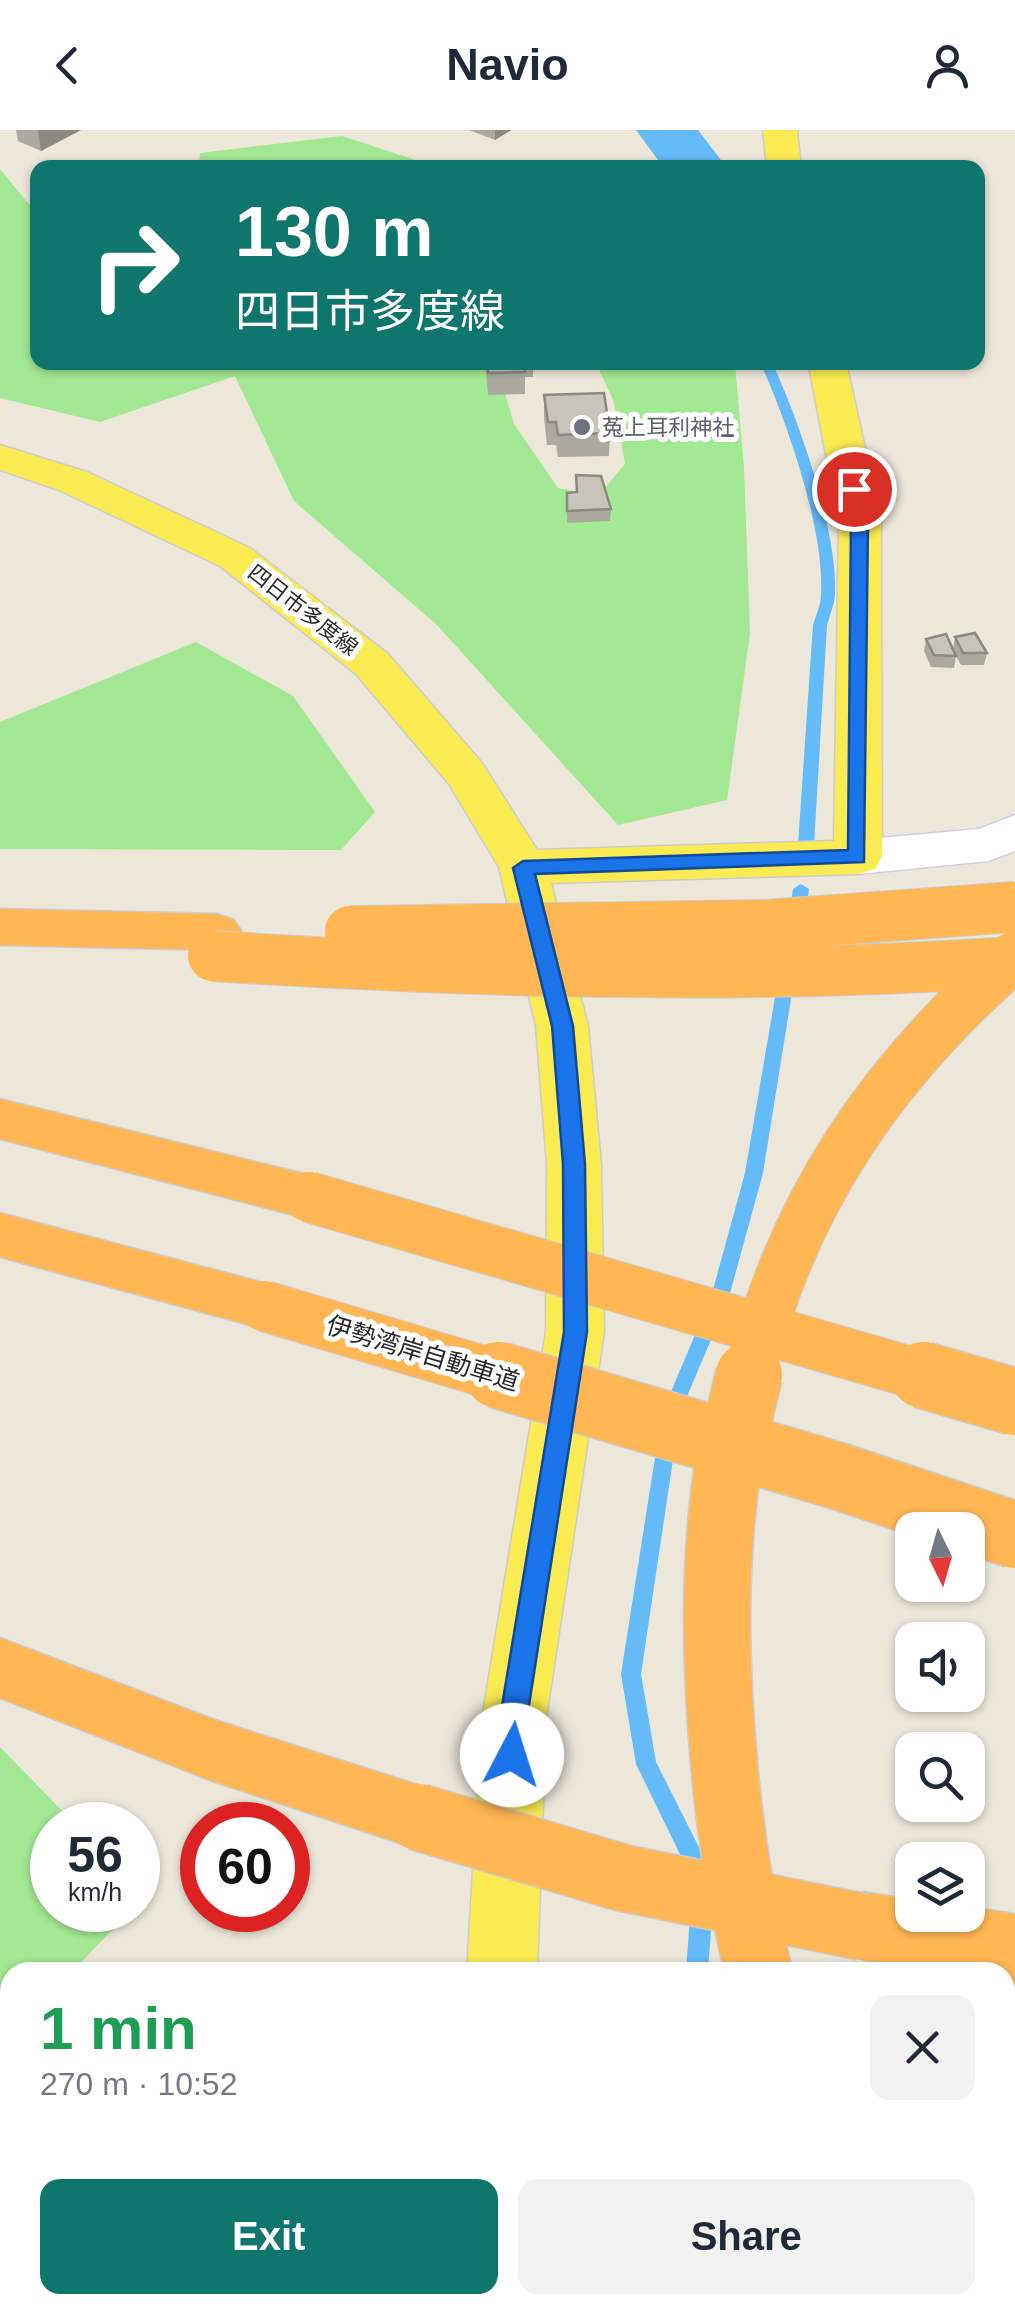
<!DOCTYPE html>
<meta charset="utf-8">
<style>
body{margin:0;font-family:Helvetica,"Noto Sans JP",sans-serif;background:#f2f2f3;color:#1f2937;height:100vh;display:flex;flex-direction:column;font-size:38px;white-space:nowrap}
*{box-sizing:border-box;margin:0}
p{font-size:32px;color:#747a83}
.icon{flex:none;width:55px;height:55px;fill:none;stroke:currentColor;stroke-width:2;stroke-linecap:round;stroke-linejoin:round}
.map{position:relative;flex:1;overflow:hidden}
.side{position:absolute;left:0px;top:1832px;width:1015px;height:352px;display:flex;flex-direction:column;background:#fff;border-radius:30px 30px 0 0;box-shadow:0 2px 8px #0004}
.side>*{flex:none}
.hud{position:absolute;left:30px;top:30px;width:955px;height:210px;border-radius:20px;box-shadow:0 2px 8px #0004;background:#0f766e;color:#fff;overflow:hidden}
.needle{width:65px;rotate:175deg}
.tools{position:absolute;left:895px;top:1382px;display:grid;gap:20px}
.tools a{display:grid;place-items:center;width:90px;height:90px;border-radius:20px;background:#fff;box-shadow:0 2px 8px #0004;font-size:50px}
.speed{position:absolute;left:30px;top:1672px;display:flex;gap:20px;font-size:50px;font-weight:700;text-align:center}
.speed>*{display:grid;place-content:center;width:130px;height:130px;border-radius:50%;background:#fff;box-shadow:0 2px 8px #0004;line-height:1}
.speed small{font-size:25px;font-weight:400}
.speed .limit{border:15px solid #d22;background:#fff;color:#111}
.pin{position:absolute;display:grid;place-items:center;width:85px;height:85px;color:#fff;margin:-42px;border:5px solid #fff;border-radius:50%;box-shadow:0 2px 10px #0007}
.me{position:absolute;width:110px;margin:-55px;rotate:5deg;stroke-linejoin:round;filter:drop-shadow(0 0 8px #0008)}
.turn{display:flex;align-items:center;gap:35px;height:210px;padding:0 40px;font-size:45px}
.turn .icon{width:130px;height:130px;stroke-width:2.5}
.turn b{display:block;font-size:70px;line-height:85px}
.round{display:grid;place-items:center;flex:none;width:105px;height:105px;border-radius:20px;background:#f2f2f3}
.headline{display:flex;align-items:center;justify-content:space-between;height:170px;padding:0 40px}
h1{font-size:60px;font-weight:800;line-height:75px;color:#1e9e55}
.primary-button{display:flex;gap:20px;margin-top:auto;padding:20px 40px}
.primary-button a{flex:1;height:115px;border-radius:20px;background:#0f766e;color:#fff;font-size:40px;font-weight:800;line-height:115px;text-align:center}
.primary-button a+a{background:#f2f2f3;color:#1f2937}
header{display:flex;justify-content:space-between;align-items:center;height:130px;padding:0 40px;background:#fff;font-size:45px;font-weight:800}
.map>svg:first-child{display:block}
.green{fill:#a3e892}
.lines{fill:none;stroke-linecap:round;stroke-linejoin:round}
.stream{fill:#65bbf7;fill-rule:evenodd}
.river{fill:#65bbf7;fill-rule:evenodd}
.minor-casing{stroke:#cfd0e4;stroke-width:3}
.primary-casing{stroke:#ccc;stroke-width:3}
.motorway-casing{stroke:#ccc;stroke-width:3}
.minor{fill:#fff;fill-rule:evenodd}
.primary{fill:#faeb52;fill-rule:evenodd}
.motorway{fill:#ffb653;fill-rule:evenodd}
.motorway-bridge-far1-casing{stroke:#ccc;stroke-width:52;stroke-linecap:butt}
.motorway-bridge-casing{stroke:#ccc;stroke-width:69;stroke-linecap:butt}
.motorway-bridge-far1{stroke:#ffb653;stroke-width:50}
.motorway-bridge{stroke:#ffb653;stroke-width:66}
.wall{fill:#aca9a0}
.shaded-wall{fill:#8c8982}
.building{fill:#c8c4ba;stroke:#8c8982;stroke-width:2.5}
.route{fill:#1a73e8;stroke:#114b97;stroke-width:2.5}
.worship-dot{fill:#6b7280;stroke:#fff;stroke-width:4}
.labels{text-anchor:middle;dominant-baseline:central;stroke-width:10;stroke-linejoin:round;paint-order:stroke}
.far-worship-label{font-size:22px;fill:#5b616d;stroke:#fff;text-anchor:start}
.far-street-label{font-size:22px;fill:#292929;stroke:#fff}
.street-label{font-size:25px;fill:#292929;stroke:#fff}
</style>
<header><svg class="icon" aria-label="back" viewBox="0 0 24 24"><path d="M15 5l-7 7 7 7"/></svg>Navio<svg class="icon" aria-label="person" viewBox="0 0 24 24"><circle cx="12" cy="8" r="4"/><path d="M4 21q1-7 8-7t8 7"/></svg></header>
<div class="map">
<svg width="1015" height="2184" viewBox="0 0 1015 2184">
<rect width="100%" height="100%" fill="#ede7da"/>
<path class="green" d="M 342,6 L 437,37 L 199,37 L 200,23 Z
M 0,39 L 37,84 L 38,232 L 501,233 L 498,240 L 514,294 L 558,358 L 599,365 L 625,334 L 614,272 L 596,233 L 735,233 L 744,338 L 750,503 L 727,670 L 618,695 L 437,495 L 294,371 L 235,246 L 100,292 L 0,268 Z
M 196,512 L 293,566 L 375,682 L 341,720 L 0,719 L 0,592 Z
M 0,1617 L 76,1695 L 52,1695 L 52,1780 L 131,1780 L 72,1842 L 10,1842 L 10,1909 L 0,1919 Z"/>
<g class="lines">
<path class="stream" d="M 760,232 L 772,232 C 799,291 838,401 835,465 C 834,475 830,485 827,495 L 814,715 L 806,720 L 798,715 L 813,495 C 816,485 821,475 821,465 C 825,401 787,291 760,232 Z
M 801,754 L 809,759 L 805,788 L 797,794 L 789,788 L 793,759 Z
M 787,838 L 795,844 L 763,1043 L 729,1167 L 680,1283 L 641,1544 L 656,1632 L 714,1747 L 711,1755 L 703,1758 L 695,1755 L 636,1634 L 621,1544 L 662,1283 L 711,1167 L 745,1043 L 779,844 Z
M 702,1762 L 710,1765 L 713,1773 L 708,1842 L 686,1842 L 691,1773 L 694,1765 Z
M 741,2175 L 767,2175 L 771,2184 L 745,2184 Z"/>
<path class="river" d="M 636,0 L 698,0 L 727,38 L 664,38 Z"/>
<g class="minor-casing">
<path id="minor" d="M 1015,685 L 1015,721 L 988,731 L 858,744 L 841,739 L 834,727 L 841,715 L 858,710 L 979,699 Z"/>
</g>
<g class="primary-casing">
<path id="primary" d="M 763,0 L 797,0 L 801,38 L 767,38 Z
M 808,232 L 846,232 L 881,391 L 882,727 L 875,739 L 858,744 L 551,753 L 588,896 L 601,1034 L 604,1202 L 546,1589 L 537,1842 L 467,1842 L 482,1589 L 546,1202 L 547,1034 L 536,896 L 499,737 L 449,654 L 356,544 L 220,436 L 59,360 L 0,340 L 0,315 L 87,342 L 250,418 L 388,524 L 482,633 L 537,720 L 834,711 L 839,391 Z
M 505,2175 L 581,2175 L 582,2184 L 506,2184 Z"/>
</g>
<g class="motorway-casing">
<path id="motorway" d="M 0,779 L 217,784 L 234,790 L 242,802 L 234,814 L 217,820 L 0,815 Z
M 0,969 L 309,1045 L 328,1052 L 336,1067 L 328,1082 L 309,1089 L 0,1009 Z
M 0,1083 L 264,1153 L 284,1160 L 292,1176 L 284,1192 L 264,1199 L 0,1127 Z
M 0,1508 L 215,1590 L 418,1655 L 442,1664 L 451,1687 L 442,1710 L 418,1719 L 215,1652 L 0,1568 Z
M 863,1762 L 912,1770 L 912,1785 L 968,1785 L 968,1777 L 1015,1784 L 1015,1854 L 1005,1852 L 1005,1842 C 949,1842 891,1843 839,1821 L 828,1797 L 839,1773 Z
M 840,2175 L 917,2175 L 920,2184 L 843,2184 Z"/>
</g>
<use href="#minor" class="minor"/>
<use href="#primary" class="primary"/>
<use href="#motorway" class="motorway"/>
<g class="motorway-bridge-far1-casing">
<path id="motorway-bridge-far1" d="M 350,801 L 766,795 L 1015,777
M 213,826 C 481,843 746,850 1014,832
M 309,1067 L 931,1248
M 264,1176 L 506,1248
M 749,1248 C 790,1075 882,941 1015,826"/>
</g>
<g class="motorway-bridge-casing">
<path id="motorway-bridge" d="M 498,1245 L 838,1346 L 1015,1405
M 749,1245 C 741,1280 731,1314 726,1350 C 706,1492 722,1703 759,1842
M 923,1245 L 1015,1272
M 418,1687 L 623,1748 L 863,1797"/>
</g>
<use href="#motorway-bridge-far1" class="motorway-bridge-far1"/>
<use href="#motorway-bridge" class="motorway-bridge"/>
</g>
<path class="wall" d="M 16,0 L 81,0 L 41,21 L 18,11 Z
M 469,0 L 511,0 L 495,10 Z
M 485,232 L 533,232 L 533,247 L 525,247 L 525,264 L 488,265 Z
M 544,265 L 610,303 L 609,326 L 558,327 L 556,315 L 547,315 L 544,287 Z
M 576,345 L 611,379 L 610,391 L 567,393 L 567,363 L 576,362 Z
M 955,507 L 987,523 L 984,535 L 961,535 L 956,526 L 954,538 L 931,537 L 924,521 L 926,509 L 953,519 Z"/>
<path class="shaded-wall" d="M 38,0 L 81,0 L 41,21 Z
M 495,0 L 511,0 L 495,10 Z"/>
<path class="building" d="M 487,232 L 524,232 L 525,242 L 488,243 Z
M 604,263 L 610,303 L 558,305 L 556,292 L 548,292 L 544,265 Z
M 576,345 L 601,346 L 611,379 L 567,381 L 567,363 L 577,362 Z
M 975,503 L 987,523 L 963,523 L 955,507 Z
M 946,504 L 956,526 L 934,525 L 926,509 Z"/>
<path class="route" d="M 854,354 L 862,359 L 868,392 L 864,732 L 535,744 L 573,896 L 585,1034 L 587,1202 L 527,1588 L 522,1634 L 512,1638 L 502,1634 L 498,1625 L 500,1588 L 564,1202 L 563,1034 L 552,896 L 513,738 L 523,731 L 848,720 L 851,392 L 846,359 Z"/>
<circle class="worship-dot" cx="582" cy="297" r="10"/>
<g class="labels">
<g class="far-worship-label">
<text x="602" y="297">菟上耳利神社</text>
</g>
<g class="far-street-label">
<text transform="translate(303 480) rotate(38)">四日市多度線</text>
</g>
<g class="street-label">
<text transform="translate(423 1223) rotate(17)">伊勢湾岸自動車道</text>
</g>
</g>
</svg>
<div class="tools">
<a><svg class="needle" viewBox="-14 -14 28 28"><path d="M0-13l5 13h-10z" fill="#e53935"/><path d="M0 13l5-13h-10z" fill="#747a83"/></svg></a>
<a><svg class="icon" aria-label="sound" viewBox="0 0 24 24"><path d="M4 9h4l5-4v14l-5-4H4zM17 9q2 3 0 6"/></svg></a>
<a><svg class="icon" aria-label="search" viewBox="0 0 24 24"><circle cx="10" cy="10" r="6"/><path d="M15 15l6 6"/></svg></a>
<a><svg class="icon" aria-label="layers" viewBox="0 0 24 24"><path d="M12 4l9 5-9 5-9-5zM3 14l9 5 9-5"/></svg></a>
</div>
<div class="speed"><div>56<small>km/h</small></div><div class="limit">60</div></div>
<div class="pin" style="left:854px;top:359px;background:#d93025"><svg class="icon" aria-label="arrive" viewBox="0 0 24 24"><path d="M6 21V4h12l-3 4 3 4H6"/></svg></div>
<svg class="me" style="left:512px;top:1625px" viewBox="-20 -20 40 40"><circle r="19" fill="#fff"/><path d="M0-13L10 11 0 6-10 11z" fill="#1a73e8"/></svg>
<div class="hud">
<div class="turn"><svg class="icon" aria-label="right" viewBox="0 0 24 24"><path d="M7 20v-9h11M14 6l5 5-5 5"/></svg><div><b>130 m</b>四日市多度線</div></div>
</div>
<section class="side">
<div class="headline"><div><h1>1 min</h1><p>270 m · 10:52</p></div><a class="round"><svg class="icon" aria-label="close" viewBox="0 0 24 24"><path d="M6 6l12 12M18 6L6 18"/></svg></a></div>
<div class="primary-button"><a>Exit</a><a>Share</a></div>
</section>
</div>
